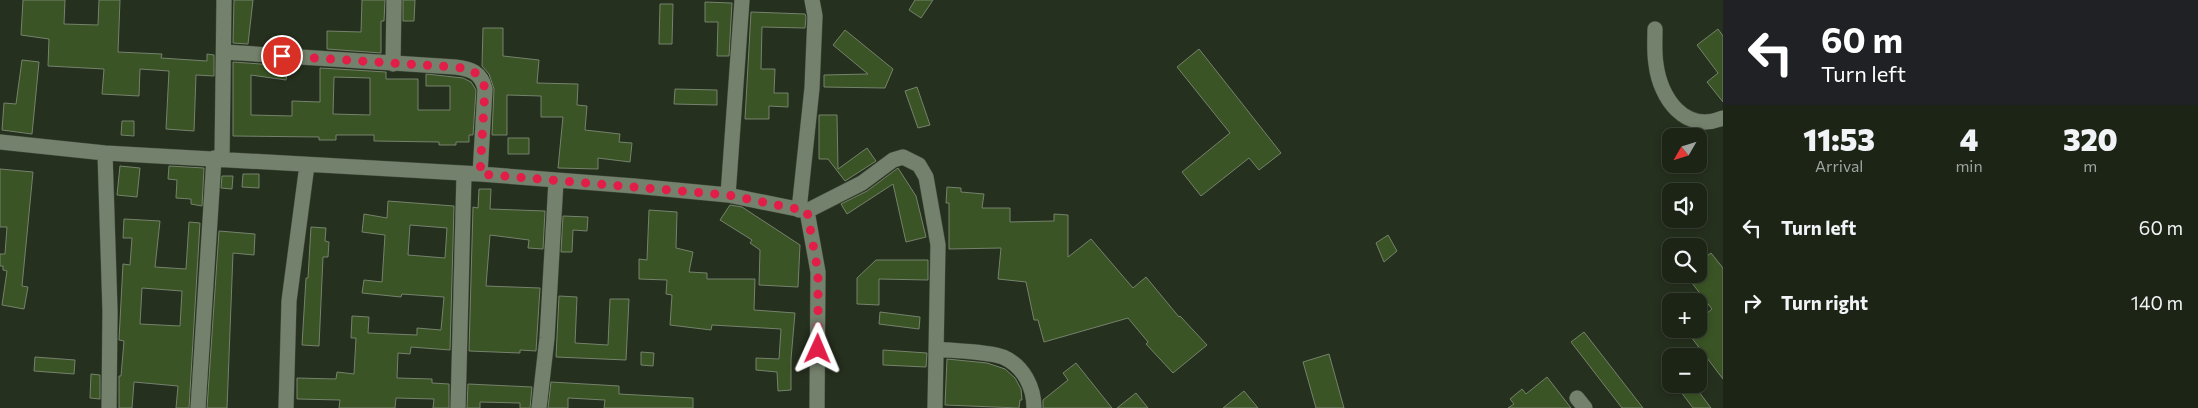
<!DOCTYPE html>
<meta charset="utf-8">
<style>
body{margin:0;font-family:Commissioner,sans-serif;background:#293023;color:#f1f3f6;height:100vh;display:flex;flex-direction:column;font-size:19px;white-space:nowrap}
*{box-sizing:border-box;margin:0}
p{font-size:16px;color:#a0a4a1}
.icon{flex:none;width:28px;height:28px;fill:none;stroke:currentColor;stroke-width:2;stroke-linecap:round;stroke-linejoin:round}
.map{position:relative;flex:1;overflow:hidden}
.sheet{display:flex;flex-direction:column;background:#1c2416;width:475px}
.sheet>*{flex:none}
.guide{background:#202124;color:#fff;overflow:hidden}
.needle{width:32px;rotate:231deg}
.tools{position:absolute;left:1662px;top:128px;display:grid;gap:10px}
.tools a{display:grid;place-items:center;width:45px;height:45px;border-radius:10px;background:#1c2416;box-shadow:0 2px 8px #0003,0 0 0 1px #3a4135;font-size:25px}
.pin{position:absolute;display:grid;place-items:center;width:42px;height:42px;color:#fff;margin:-21px;border:2px solid #fff;border-radius:50%;box-shadow:0 1px 5px #0007}
.me{position:absolute;width:55px;margin:-28px;rotate:1deg;stroke-linejoin:round;filter:drop-shadow(0 0 4px #0008)}
.turn{display:flex;align-items:center;gap:18px;height:105px;padding:0 15px;font-size:22px}
.turn .icon{width:65px;height:65px;stroke-width:2.5}
.turn b{display:block;font-size:35px;line-height:42px}
.eta{display:flex;justify-content:space-evenly;align-items:center;height:85px;text-align:center}
.eta b{font-size:30px;font-weight:800;line-height:35px}
ul{padding:0;list-style:none}
li{display:flex;align-items:center;gap:15px;height:75px;padding:0 15px}
li div{flex:1}
li b{display:block;font-size:19px}
li em{font-style:normal}
main{display:flex;flex:1;min-height:0}
.map>svg:first-child{display:block}
.building{fill:#3a5425;stroke:#75826c;fill-rule:evenodd}
.lines{fill:none;stroke-linecap:round;stroke-linejoin:round}
.minor-casing{stroke:#424c3c;stroke-width:16}
.minor{stroke:#74816c;stroke-width:15}
.route{stroke:#e11d48;stroke-width:9;stroke-dasharray:0 16.2}
</style>
<main>
<div class="map">
<svg width="1723" height="408" viewBox="0 0 1723 408">
<rect width="100%" height="100%" fill="#26301e"/>
<path class="building" d="M 23,0 L 65,0 L 64,24 L 98,25 L 99,0 L 120,0 L 118,52 L 162,54 L 161,58 L 207,61 L 207,54 L 214,55 L 214,76 L 196,75 L 194,131 L 166,129 L 169,71 L 140,69 L 139,96 L 102,94 L 104,69 L 48,66 L 49,39 L 21,35 Z
M 234,0 L 253,0 L 248,44 L 233,43 Z
M 362,0 L 385,0 L 384,21 L 381,21 L 381,53 L 327,49 L 327,31 L 361,32 Z
M 403,0 L 415,0 L 414,21 L 403,21 Z
M 915,0 L 933,0 L 921,18 L 909,10 Z
M 705,2 L 732,3 L 729,56 L 717,56 L 718,22 L 705,22 Z
M 660,4 L 673,4 L 672,44 L 659,44 Z
M 751,12 L 805,14 L 806,17 L 805,28 L 762,27 L 761,69 L 775,69 L 774,93 L 788,93 L 788,107 L 769,106 L 769,119 L 745,119 Z
M 483,28 L 503,28 L 503,56 L 539,60 L 537,83 L 578,84 L 577,105 L 587,106 L 585,130 L 620,134 L 619,142 L 632,143 L 630,162 L 598,158 L 598,169 L 558,168 L 563,117 L 541,117 L 541,96 L 507,95 L 507,135 L 492,135 L 494,89 L 489,74 L 482,66 Z
M 1718,29 L 1723,36 L 1723,102 L 1707,82 L 1718,73 L 1697,45 Z
M 845,30 L 893,69 L 885,88 L 824,87 L 824,75 L 868,74 L 833,45 Z
M 1199,49 L 1281,153 L 1259,170 L 1249,158 L 1201,196 L 1182,172 L 1230,133 L 1177,67 Z
M 22,60 L 39,62 L 32,134 L 2,130 L 4,103 L 16,104 Z
M 233,62 L 288,66 L 286,80 L 251,75 L 251,115 L 292,116 L 292,101 L 320,102 L 320,68 L 386,72 L 386,79 L 418,79 L 418,110 L 450,110 L 450,86 L 426,86 L 426,74 L 463,78 L 471,82 L 476,90 L 473,135 L 469,135 L 469,142 L 456,142 L 456,145 L 439,145 L 439,142 L 374,141 L 374,135 L 336,135 L 336,140 L 319,140 L 319,137 L 233,136 ZM 334,77 L 370,78 L 370,115 L 333,114 Z
M 917,87 L 930,125 L 918,128 L 905,91 Z
M 675,89 L 717,90 L 717,105 L 674,104 Z
M 819,115 L 837,115 L 838,169 L 867,148 L 876,161 L 845,181 L 828,159 L 819,159 Z
M 122,121 L 134,121 L 134,136 L 121,135 Z
M 508,138 L 529,138 L 529,154 L 508,154 Z
M 120,166 L 140,168 L 137,197 L 117,195 Z
M 169,166 L 204,168 L 202,206 L 191,204 L 191,199 L 176,198 L 177,180 L 168,179 Z
M 898,168 L 916,196 L 926,237 L 906,242 L 893,184 L 847,214 L 841,204 L 867,191 Z
M 0,169 L 33,172 L 22,286 L 28,287 L 24,309 L 2,305 L 7,271 L 3,270 L 3,266 L 0,266 L 0,254 L 5,254 L 7,227 L 0,227 Z
M 243,174 L 259,174 L 259,188 L 242,187 Z
M 222,176 L 233,176 L 232,189 L 221,188 Z
M 947,187 L 961,188 L 961,192 L 984,194 L 982,208 L 1010,208 L 1010,222 L 1054,221 L 1054,214 L 1068,215 L 1068,257 L 1091,239 L 1133,288 L 1146,277 L 1179,317 L 1180,316 L 1207,345 L 1173,373 L 1146,344 L 1148,342 L 1128,318 L 1044,342 L 1038,320 L 1034,320 L 1026,282 L 998,279 L 1001,248 L 949,249 L 949,203 L 946,203 Z
M 479,189 L 491,189 L 490,209 L 545,211 L 543,249 L 528,248 L 529,240 L 490,235 L 486,286 L 540,288 L 536,351 L 520,350 L 520,353 L 469,351 L 473,207 L 478,208 Z
M 388,201 L 454,206 L 450,350 L 411,347 L 410,354 L 398,353 L 397,378 L 432,379 L 432,383 L 449,384 L 449,408 L 433,408 L 434,399 L 396,398 L 395,408 L 339,408 L 340,400 L 297,399 L 297,378 L 336,379 L 337,372 L 354,374 L 356,338 L 351,338 L 352,316 L 369,317 L 368,333 L 417,335 L 417,328 L 441,330 L 444,297 L 402,294 L 401,297 L 362,293 L 364,280 L 382,282 L 385,235 L 362,232 L 364,214 L 387,218 ZM 410,225 L 447,228 L 445,258 L 408,255 Z
M 730,205 L 742,207 L 800,245 L 798,287 L 759,285 L 760,250 L 750,243 L 752,240 L 720,220 Z
M 649,210 L 677,212 L 676,248 L 693,252 L 689,272 L 707,273 L 707,279 L 755,279 L 754,310 L 795,313 L 791,359 L 791,390 L 778,391 L 777,372 L 756,370 L 756,358 L 779,359 L 781,329 L 712,325 L 711,330 L 670,325 L 672,295 L 666,294 L 667,280 L 639,279 L 639,259 L 647,260 Z
M 563,216 L 588,217 L 587,231 L 573,230 L 572,252 L 561,252 Z
M 124,219 L 160,221 L 155,267 L 186,269 L 189,222 L 200,223 L 189,408 L 176,408 L 178,386 L 134,382 L 132,408 L 119,408 L 119,376 L 121,376 L 124,341 L 119,340 L 123,264 L 130,265 L 132,238 L 123,238 ZM 142,288 L 182,291 L 180,326 L 140,324 Z
M 311,227 L 326,228 L 325,241 L 329,242 L 328,257 L 323,257 L 319,346 L 302,345 L 306,278 L 308,278 Z
M 219,231 L 255,234 L 254,255 L 233,253 L 227,408 L 207,408 Z
M 1388,235 L 1397,251 L 1384,262 L 1376,243 Z
M 1711,253 L 1723,268 L 1723,379 L 1685,329 L 1699,329 L 1699,320 L 1712,309 L 1685,274 L 1699,274 L 1699,262 Z
M 876,260 L 928,260 L 928,280 L 879,279 L 879,305 L 857,304 L 857,278 Z
M 559,296 L 577,297 L 575,343 L 608,345 L 610,299 L 629,299 L 626,360 L 556,357 Z
M 880,312 L 920,317 L 919,329 L 879,324 Z
M 1584,332 L 1643,408 L 1622,408 L 1571,342 Z
M 883,350 L 927,353 L 926,367 L 883,365 Z
M 641,352 L 654,353 L 653,366 L 641,365 Z
M 1329,354 L 1344,408 L 1316,408 L 1303,362 Z
M 35,357 L 75,360 L 74,374 L 34,371 Z
M 947,359 L 987,363 L 1005,369 L 1015,378 L 1021,389 L 1022,400 L 1020,400 L 1019,408 L 945,405 Z
M 1076,363 L 1112,408 L 1043,408 L 1043,400 L 1068,380 L 1063,373 Z
M 91,374 L 100,375 L 100,399 L 90,398 Z
M 1547,377 L 1571,408 L 1508,408 L 1514,404 L 1510,399 L 1522,389 L 1526,394 Z
M 551,382 L 619,386 L 619,394 L 693,398 L 693,408 L 604,408 L 605,400 L 568,398 L 568,408 L 548,408 Z
M 468,384 L 532,387 L 530,408 L 520,408 L 520,403 L 480,402 L 480,408 L 467,408 Z
M 1675,384 L 1693,384 L 1711,408 L 1693,408 Z
M 1244,391 L 1258,408 L 1223,408 Z
M 1136,393 L 1148,408 L 1117,408 Z"/>
<g class="lines">
<g class="minor-casing">
<path id="minor" d="M 1655,29 C 1655,40 1654,53 1656,64 C 1660,98 1685,134 1723,118
M 224,52 L 455,67 C 471,69 481,72 485,89 L 480,174
M 393,64 L 394,0
M 0,142 L 105,153 L 480,174 L 634,186 L 728,195 L 807,211 L 818,272 L 817,408
M 105,153 L 110,311 L 109,408
M 222,159 L 224,0
M 728,195 L 742,0
M 799,210 L 812,88 L 815,16 L 812,0
M 807,211 L 862,183 L 893,160 L 903,157 L 919,165 L 926,177 L 938,245 L 935,408
M 936,349 C 954,351 987,351 1003,357 C 1024,366 1034,388 1034,408
M 1577,398 L 1585,408
M 198,408 L 214,158
M 286,408 L 289,301 L 307,165
M 458,408 L 464,174
M 539,408 L 547,338 L 556,181"/>
</g>
<use href="#minor" class="minor"/>
</g>
<g class="lines">
<path class="route" d="M 282,56 L 455,67 C 471,69 481,72 485,89 L 480,174 L 728,195 L 807,211 L 818,272 L 818,349"/>
</g>
</svg>
<div class="tools">
<a><svg class="needle" viewBox="-14 -14 28 28"><path d="M0-13l5 13h-10z" fill="#e53935"/><path d="M0 13l5-13h-10z" fill="#a0a4a1"/></svg></a>
<a><svg class="icon" aria-label="sound" viewBox="0 0 24 24"><path d="M4 9h4l5-4v14l-5-4H4zM17 9q2 3 0 6"/></svg></a>
<a><svg class="icon" aria-label="search" viewBox="0 0 24 24"><circle cx="10" cy="10" r="6"/><path d="M15 15l6 6"/></svg></a>
<a>+</a>
<a>−</a>
</div>
<div class="pin" style="left:282px;top:56px;background:#d93025"><svg class="icon" aria-label="arrive" viewBox="0 0 24 24"><path d="M6 21V4h12l-3 4 3 4H6"/></svg></div>
<svg class="me" style="left:818px;top:349px" viewBox="-20 -20 40 40"><path d="M0-17L14 15 0 8-14 15z" fill="#e11d48" stroke="#fff" stroke-width="4"/></svg>
</div>
<section class="sheet">
<div class="guide">
<div class="turn"><svg class="icon" aria-label="left" viewBox="0 0 24 24"><path d="M17 20v-9H6M10 6l-5 5 5 5"/></svg><div><b>60 m</b>Turn left</div></div>
</div>
<div class="eta">
<div><b>11:53</b><p>Arrival</p></div>
<div><b>4</b><p>min</p></div>
<div><b>320</b><p>m</p></div>
</div>
<ul>
<li><svg class="icon" aria-label="left" viewBox="0 0 24 24"><path d="M17 20v-9H6M10 6l-5 5 5 5"/></svg><div><b>Turn left</b></div><em>60 m</em></li>
<li><svg class="icon" aria-label="right" viewBox="0 0 24 24"><path d="M7 20v-9h11M14 6l5 5-5 5"/></svg><div><b>Turn right</b></div><em>140 m</em></li>
</ul>
</section>
</main>
